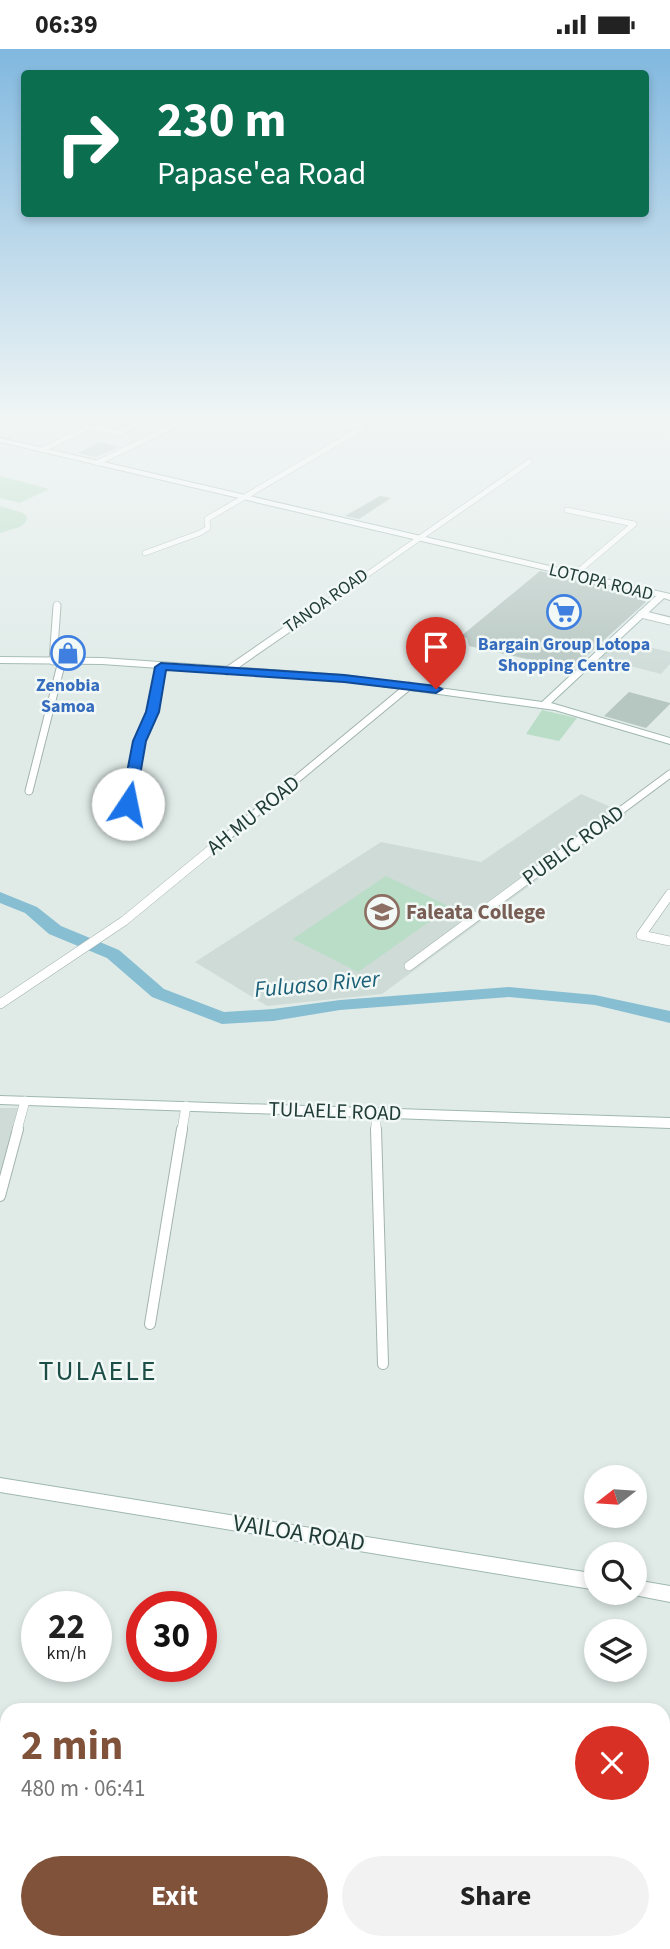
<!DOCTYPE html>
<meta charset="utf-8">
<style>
body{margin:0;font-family:"Source Sans 3",sans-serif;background:#f2f2f2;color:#222;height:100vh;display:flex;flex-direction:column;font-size:26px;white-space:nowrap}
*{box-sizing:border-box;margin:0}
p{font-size:23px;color:#767676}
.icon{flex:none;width:38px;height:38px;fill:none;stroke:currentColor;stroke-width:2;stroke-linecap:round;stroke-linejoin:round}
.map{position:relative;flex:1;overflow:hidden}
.drawer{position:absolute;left:0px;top:1654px;width:670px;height:247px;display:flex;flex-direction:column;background:#fff;border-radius:21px 21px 0 0;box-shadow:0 4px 10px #0003}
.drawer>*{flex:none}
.banner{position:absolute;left:21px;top:21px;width:628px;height:147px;border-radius:7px;box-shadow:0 4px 10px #0003;background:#0b6e4f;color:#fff;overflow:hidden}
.needle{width:46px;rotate:253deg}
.fabs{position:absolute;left:584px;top:1416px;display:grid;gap:14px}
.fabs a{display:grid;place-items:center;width:63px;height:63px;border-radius:50%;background:#fff;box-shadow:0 4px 10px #0003;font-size:35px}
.speed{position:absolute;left:21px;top:1542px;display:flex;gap:14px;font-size:35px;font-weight:700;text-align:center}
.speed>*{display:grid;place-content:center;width:91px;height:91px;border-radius:50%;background:#fff;box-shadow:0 4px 10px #0003;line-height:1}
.speed small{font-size:18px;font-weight:400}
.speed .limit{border:10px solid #d22;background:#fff;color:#111}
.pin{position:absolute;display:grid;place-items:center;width:60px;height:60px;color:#fff;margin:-72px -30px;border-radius:50% 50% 50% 0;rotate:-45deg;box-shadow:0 0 7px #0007}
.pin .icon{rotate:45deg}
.me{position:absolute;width:77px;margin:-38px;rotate:11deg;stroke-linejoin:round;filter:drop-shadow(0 0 5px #0008)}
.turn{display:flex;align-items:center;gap:24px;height:147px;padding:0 21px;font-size:32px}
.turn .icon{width:91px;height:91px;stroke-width:2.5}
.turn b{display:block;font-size:49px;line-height:60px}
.round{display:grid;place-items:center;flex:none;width:74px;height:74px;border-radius:37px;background:#f2f2f2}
.headline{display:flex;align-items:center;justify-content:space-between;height:119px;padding:0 21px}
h1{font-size:42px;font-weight:700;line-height:52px;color:#805239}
.primary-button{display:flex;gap:14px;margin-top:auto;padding:14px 21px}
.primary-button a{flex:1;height:80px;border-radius:42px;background:#805239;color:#fff;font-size:28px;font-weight:700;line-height:80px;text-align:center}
.primary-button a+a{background:#f2f2f2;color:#222}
.status{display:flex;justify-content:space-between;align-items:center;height:49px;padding:0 35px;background:#fff;direction:ltr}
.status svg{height:19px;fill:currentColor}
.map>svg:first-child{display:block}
.built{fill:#cedbd7}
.green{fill:#b9ddc6}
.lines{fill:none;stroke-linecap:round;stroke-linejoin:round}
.river{fill:#87bed2;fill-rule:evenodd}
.building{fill:#b6c6c1}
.street-far4-casing{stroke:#a3b3af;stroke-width:6}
.street-far3-casing{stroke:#a3b3af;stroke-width:9}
.street-far2-casing{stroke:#a3b3af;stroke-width:10}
.street-far1-casing{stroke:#a3b3af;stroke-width:12}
.street-casing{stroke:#a3b3af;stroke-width:15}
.secondary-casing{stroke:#9fb7b1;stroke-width:2}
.street-far4{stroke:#fff;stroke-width:5}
.street-far3{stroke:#fff;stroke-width:7}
.street-far2{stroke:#fff;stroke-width:9}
.street-far1{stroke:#fff;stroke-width:10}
.street{stroke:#fff;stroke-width:13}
.secondary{fill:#fff;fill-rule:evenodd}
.route{fill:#1a73e8;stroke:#114b97;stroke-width:2}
.labels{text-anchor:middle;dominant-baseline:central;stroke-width:5;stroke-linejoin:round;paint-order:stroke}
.far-street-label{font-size:18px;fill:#213c37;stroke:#f1f8f5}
.far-shop-label{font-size:18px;font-weight:bold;fill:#366cbe;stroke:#f1f8f5}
.street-label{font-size:21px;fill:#213c37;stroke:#f1f8f5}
.education-label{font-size:21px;font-weight:bold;fill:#785e54;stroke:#f1f8f5;text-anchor:start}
.water-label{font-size:23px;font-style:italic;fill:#1a5f78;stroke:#f1f8f5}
.near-street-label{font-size:24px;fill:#213c37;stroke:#f1f8f5}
.near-quarter-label{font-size:28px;letter-spacing:2px;fill:#1c4e47;stroke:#f1f8f5}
</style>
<div class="status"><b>06:39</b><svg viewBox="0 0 49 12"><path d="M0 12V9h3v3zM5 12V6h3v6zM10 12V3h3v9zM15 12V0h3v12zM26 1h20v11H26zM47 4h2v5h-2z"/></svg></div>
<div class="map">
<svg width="670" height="1900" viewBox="0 0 670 1900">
<rect width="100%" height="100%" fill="#e0ebe8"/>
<path class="built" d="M 620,591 L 670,603 L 670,615 L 661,625 L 600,609 Z
M 581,745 L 627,765 L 382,945 L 267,957 L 195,913 L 381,793 L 481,813 Z
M 0,1059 L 18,1059 L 0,1125 Z"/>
<path class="green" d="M 0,427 L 49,440 L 20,454 L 0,449 Z
M 0,457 L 23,464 L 27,468 L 26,473 L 20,478 L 0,484 Z
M 542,661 L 577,669 L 559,692 L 526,685 Z
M 386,827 L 450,858 L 358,923 L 293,890 Z"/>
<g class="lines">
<path class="river" d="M 0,843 L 37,858 L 61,877 L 119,901 L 164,940 L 224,963 L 273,960 L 340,951 L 509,938 L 595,946 L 670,962 L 670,974 L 595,956 L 509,948 L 340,961 L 273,972 L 222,975 L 152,948 L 107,909 L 49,885 L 25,864 L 0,854 Z"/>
</g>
<path class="building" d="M 100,393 L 119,398 L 96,408 L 78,404 Z
M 380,447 L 391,449 L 359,470 L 345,467 Z
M 540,522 L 641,546 L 646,553 L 572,620 L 469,597 L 467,589 L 460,588 Z
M 629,643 L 670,654 L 670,655 L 646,679 L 604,667 Z"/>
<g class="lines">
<g class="street-far4-casing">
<path id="street-far4" d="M 42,401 L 89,378 L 120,384 L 142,372
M 97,414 L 182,373
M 567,461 L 634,475 L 574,526
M 145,504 L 200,484 L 208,479 L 207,470 L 364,378 L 333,372
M 57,559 L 57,555
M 319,559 L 529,413"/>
</g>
<g class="street-far3-casing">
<path id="street-far3" d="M 641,565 L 670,572
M 53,612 L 57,557
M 227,622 L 321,557
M 29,742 L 62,612
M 128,755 L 140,692 L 153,663 L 161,618
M 223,791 L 409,637
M 581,791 L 670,725"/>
</g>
<g class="street-far2-casing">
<path id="street-far2" d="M 670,845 L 641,886 L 670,892
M 409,917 L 583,789
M 0,955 L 124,872 L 225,789
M 376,1064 L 376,1081
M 17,1081 L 25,1052
M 182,1081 L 186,1057"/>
</g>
<g class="street-far1-casing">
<path id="street-far1" d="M 376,1080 L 383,1315
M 0,1147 L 18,1080
M 150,1275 L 182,1080"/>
</g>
<g class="street-casing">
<path id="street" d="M 663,1815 L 670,1817"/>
</g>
<g class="secondary-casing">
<path id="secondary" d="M 0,389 L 670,545 L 670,551 L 664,549 L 551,654 L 670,689 L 670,695 L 555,661 L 344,632 L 102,615 L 0,614 L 0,608 L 102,609 L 344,626 L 542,653 L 656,547 L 0,393 Z
M 0,1047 L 670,1069 L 670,1079 L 0,1055 Z
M 0,1429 L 597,1525 L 597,1541 L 0,1443 Z
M 635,1531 L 670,1537 L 670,1553 L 629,1545 L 635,1544 Z"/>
</g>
<use href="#street-far4" class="street-far4"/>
<use href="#street-far3" class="street-far3"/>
<use href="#street-far2" class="street-far2"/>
<use href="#street-far1" class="street-far1"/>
<use href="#street" class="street"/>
<use href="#secondary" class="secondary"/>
</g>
<linearGradient id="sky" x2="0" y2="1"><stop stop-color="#81b8df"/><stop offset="0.58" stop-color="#f1f6f5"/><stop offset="1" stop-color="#f1f6f5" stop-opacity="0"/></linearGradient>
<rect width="670" height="638" fill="url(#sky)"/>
<path class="route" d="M 161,614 L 344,626 L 436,637 L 442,640 L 436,644 L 344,633 L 166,621 L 159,663 L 146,692 L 135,755 L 128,759 L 121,755 L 133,692 L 146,663 L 155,618 Z"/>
<defs>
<g id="supermarket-ring" transform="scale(1.75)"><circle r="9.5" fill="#f1f8f5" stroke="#3f7fe0" stroke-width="1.5"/><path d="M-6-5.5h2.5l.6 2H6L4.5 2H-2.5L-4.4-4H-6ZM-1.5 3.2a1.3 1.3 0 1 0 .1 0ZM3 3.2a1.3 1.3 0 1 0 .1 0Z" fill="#3f7fe0"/></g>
<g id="shop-ring" transform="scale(1.75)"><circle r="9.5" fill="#f1f8f5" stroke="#3f7fe0" stroke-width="1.5"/><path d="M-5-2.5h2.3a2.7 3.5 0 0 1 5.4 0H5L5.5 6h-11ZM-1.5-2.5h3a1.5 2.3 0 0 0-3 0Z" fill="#3f7fe0"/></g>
<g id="school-ring" transform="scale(1.75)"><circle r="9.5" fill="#f1f8f5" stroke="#8d6e63" stroke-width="1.5"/><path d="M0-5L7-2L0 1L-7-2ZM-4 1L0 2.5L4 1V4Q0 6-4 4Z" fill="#8d6e63"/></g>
</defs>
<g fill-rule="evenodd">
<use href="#supermarket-ring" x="564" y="563"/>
<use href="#shop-ring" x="68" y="604"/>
<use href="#school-ring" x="382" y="863"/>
</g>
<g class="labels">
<g class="far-street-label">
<text transform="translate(601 533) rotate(14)">LOTOPA ROAD</text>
<text transform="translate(326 552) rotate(-35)">TANOA ROAD</text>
</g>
<g class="far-shop-label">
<text x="564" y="595">Bargain Group Lotopa<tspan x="564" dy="21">Shopping Centre</tspan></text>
<text x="68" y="636">Zenobia<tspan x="68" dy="21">Samoa</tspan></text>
</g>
<g class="street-label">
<text transform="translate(253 766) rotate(-39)">AH MU ROAD</text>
<text transform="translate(573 796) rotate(-36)">PUBLIC ROAD</text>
<text transform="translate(335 1062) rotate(2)">TULAELE ROAD</text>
</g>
<g class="education-label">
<text x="406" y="863">Faleata College</text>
</g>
<g class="water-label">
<text transform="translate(317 935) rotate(-5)">Fuluaso River</text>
</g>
<g class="near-street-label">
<text transform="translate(299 1484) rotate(9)">VAILOA ROAD</text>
</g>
<g class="near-quarter-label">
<text x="98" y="1322">TULAELE</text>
</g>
</g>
</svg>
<div class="fabs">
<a><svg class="needle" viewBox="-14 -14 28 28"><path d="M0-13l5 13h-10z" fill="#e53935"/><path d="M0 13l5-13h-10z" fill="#767676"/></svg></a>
<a><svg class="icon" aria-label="search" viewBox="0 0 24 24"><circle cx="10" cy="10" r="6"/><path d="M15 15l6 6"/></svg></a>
<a><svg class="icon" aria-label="layers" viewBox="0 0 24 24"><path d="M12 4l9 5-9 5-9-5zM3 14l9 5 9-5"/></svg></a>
</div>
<div class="speed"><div>22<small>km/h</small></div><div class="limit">30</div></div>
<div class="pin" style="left:436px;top:640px;background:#d93025"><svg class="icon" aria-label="arrive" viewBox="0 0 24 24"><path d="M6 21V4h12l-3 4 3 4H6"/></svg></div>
<svg class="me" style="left:128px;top:755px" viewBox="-20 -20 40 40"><circle r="19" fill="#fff"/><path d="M0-13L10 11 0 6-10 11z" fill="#1a73e8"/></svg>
<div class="banner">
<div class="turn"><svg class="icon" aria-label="right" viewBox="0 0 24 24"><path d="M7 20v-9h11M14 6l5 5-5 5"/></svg><div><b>230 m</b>Papase'ea Road</div></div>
</div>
<section class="drawer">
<div class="headline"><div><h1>2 min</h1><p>480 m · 06:41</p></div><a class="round" style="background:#d93025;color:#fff"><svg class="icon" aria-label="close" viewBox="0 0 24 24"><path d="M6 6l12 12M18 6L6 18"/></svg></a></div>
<div class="primary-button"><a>Exit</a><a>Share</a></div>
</section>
</div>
